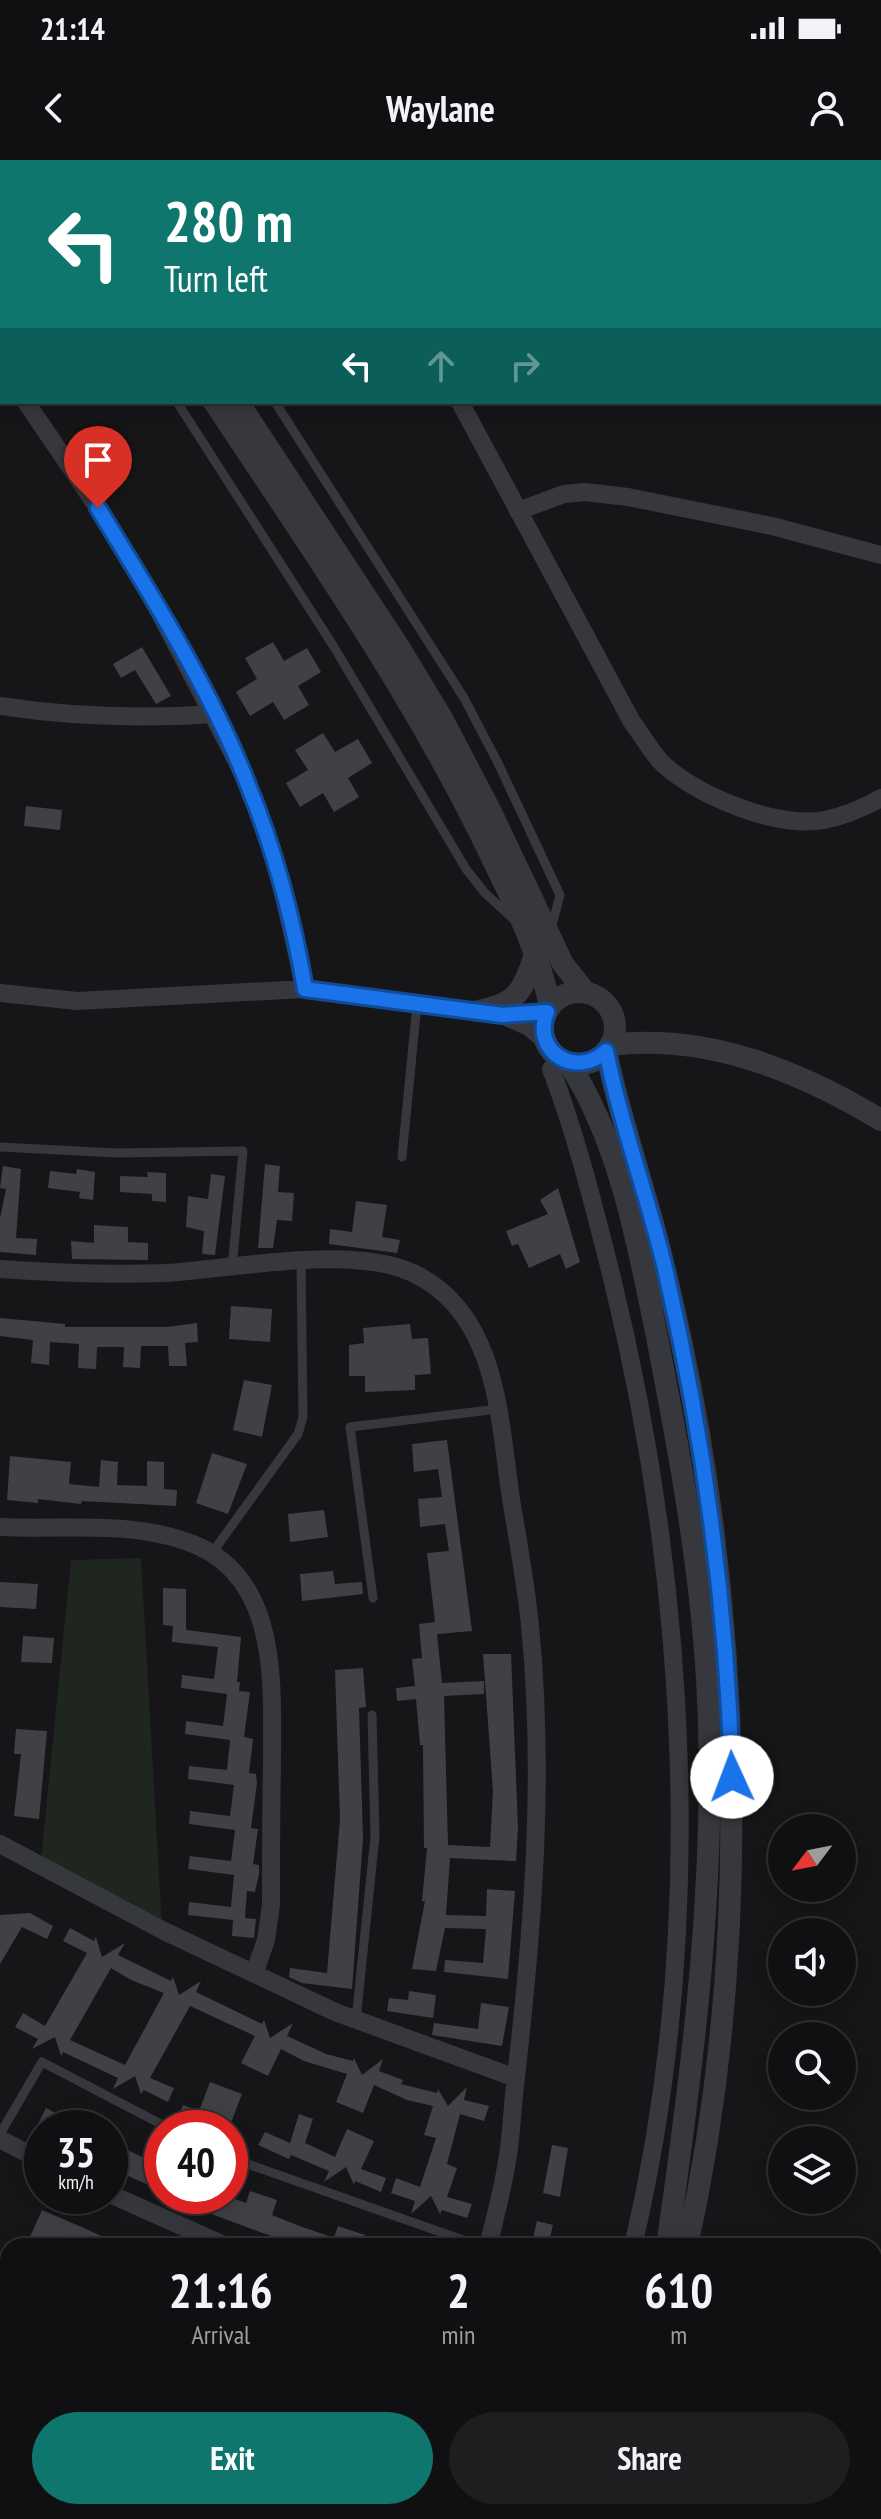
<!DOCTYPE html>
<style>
body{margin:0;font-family:"PT Sans Narrow",sans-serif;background:#1e1e20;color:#f1f3f6;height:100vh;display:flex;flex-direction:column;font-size:30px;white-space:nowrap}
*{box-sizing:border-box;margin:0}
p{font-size:26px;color:#9c9d9f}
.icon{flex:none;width:44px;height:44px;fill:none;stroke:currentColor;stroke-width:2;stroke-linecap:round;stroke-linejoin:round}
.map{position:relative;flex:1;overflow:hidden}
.details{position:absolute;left:0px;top:2078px;width:882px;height:282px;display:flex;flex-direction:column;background:#101012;border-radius:24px 24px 0 0;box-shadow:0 4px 20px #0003,0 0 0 2px #303032}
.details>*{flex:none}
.hud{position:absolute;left:0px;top:0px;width:882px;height:244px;box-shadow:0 4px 20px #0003,0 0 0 2px #303032;background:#0f766e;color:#fff;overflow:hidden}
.needle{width:52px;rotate:238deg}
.tools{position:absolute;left:768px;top:1654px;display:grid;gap:16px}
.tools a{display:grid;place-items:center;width:88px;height:88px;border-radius:50%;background:#101012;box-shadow:0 4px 20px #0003,0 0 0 2px #303032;font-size:40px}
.speed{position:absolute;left:24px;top:1950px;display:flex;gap:16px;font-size:40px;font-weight:700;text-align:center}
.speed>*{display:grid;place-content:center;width:104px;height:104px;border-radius:50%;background:#101012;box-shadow:0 4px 20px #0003,0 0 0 2px #303032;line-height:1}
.speed small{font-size:20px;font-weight:400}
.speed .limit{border:12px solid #d22;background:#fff;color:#111}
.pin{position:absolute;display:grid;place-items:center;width:68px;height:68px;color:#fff;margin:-82px -34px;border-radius:50% 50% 50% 0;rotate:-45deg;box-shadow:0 0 8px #0007}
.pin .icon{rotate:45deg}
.me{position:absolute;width:88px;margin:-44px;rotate:358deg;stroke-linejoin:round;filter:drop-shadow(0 0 6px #0008)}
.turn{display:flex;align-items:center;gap:28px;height:168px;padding:0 32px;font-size:36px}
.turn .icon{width:104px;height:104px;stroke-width:2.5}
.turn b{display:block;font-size:56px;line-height:68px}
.lanes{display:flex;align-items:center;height:76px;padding:0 32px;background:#0003;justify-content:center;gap:40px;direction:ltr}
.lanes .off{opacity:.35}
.eta{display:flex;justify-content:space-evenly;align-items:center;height:136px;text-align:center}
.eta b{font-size:48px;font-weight:700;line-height:56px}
.button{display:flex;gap:16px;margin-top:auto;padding:16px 32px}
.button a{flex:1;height:92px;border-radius:48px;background:#0f766e;color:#fff;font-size:32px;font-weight:700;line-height:92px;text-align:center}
.button a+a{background:#1e1e20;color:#f1f3f6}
.status{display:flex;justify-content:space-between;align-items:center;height:56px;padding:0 40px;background:#101012;direction:ltr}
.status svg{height:22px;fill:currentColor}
header{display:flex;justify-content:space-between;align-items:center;height:104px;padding:0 32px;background:#101012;font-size:36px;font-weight:700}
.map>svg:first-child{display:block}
.green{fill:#1e261f}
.building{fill:#404145;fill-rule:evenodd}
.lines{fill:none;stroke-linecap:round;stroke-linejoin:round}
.service{stroke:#37383d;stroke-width:9}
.minor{stroke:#37383d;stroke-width:18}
.tertiary{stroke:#37383d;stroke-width:22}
.route-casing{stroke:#114b97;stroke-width:20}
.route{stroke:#1a73e8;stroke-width:14}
</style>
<div class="status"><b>21:14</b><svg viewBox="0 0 49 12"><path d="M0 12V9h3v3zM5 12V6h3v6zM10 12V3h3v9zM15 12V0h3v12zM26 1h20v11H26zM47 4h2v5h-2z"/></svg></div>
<header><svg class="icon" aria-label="back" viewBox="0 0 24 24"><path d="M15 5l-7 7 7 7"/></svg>Waylane<svg class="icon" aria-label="person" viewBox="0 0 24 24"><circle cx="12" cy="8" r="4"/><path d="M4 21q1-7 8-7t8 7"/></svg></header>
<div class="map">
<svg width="881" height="2359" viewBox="0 0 881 2359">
<rect width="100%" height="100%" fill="#161618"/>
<path class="green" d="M 141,1398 L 162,1768 L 41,1700 L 71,1400 Z"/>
<path class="building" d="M 273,482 L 284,501 L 307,488 L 321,512 L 298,526 L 309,545 L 284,560 L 273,542 L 250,556 L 236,532 L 257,519 L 245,498 Z
M 142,487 L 171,536 L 156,544 L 135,510 L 121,518 L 113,504 Z
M 323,573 L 335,592 L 358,579 L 372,603 L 348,618 L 359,637 L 334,652 L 323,633 L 300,647 L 286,623 L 308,610 L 295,590 Z
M 26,646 L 62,650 L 60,670 L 24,666 Z
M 265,1004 L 280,1006 L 278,1032 L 294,1033 L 292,1061 L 277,1060 L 273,1088 L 258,1088 Z
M 3,1006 L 21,1009 L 16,1078 L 37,1079 L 36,1095 L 0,1092 L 0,1058 L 6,1029 L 0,1028 Z
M 77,1009 L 95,1012 L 93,1040 L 79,1038 L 80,1032 L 48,1028 L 50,1011 L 76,1014 Z
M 147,1012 L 166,1013 L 166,1042 L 152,1041 L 152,1034 L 120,1032 L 120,1016 L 148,1017 Z
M 211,1014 L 225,1016 L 215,1095 L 202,1094 L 204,1071 L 186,1067 L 188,1036 L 208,1039 Z
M 558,1028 L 580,1102 L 566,1109 L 560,1094 L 529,1108 L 518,1084 L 512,1086 L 506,1071 L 548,1054 L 540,1040 Z
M 356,1041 L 387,1045 L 382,1077 L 400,1080 L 397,1093 L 329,1084 L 330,1069 L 352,1072 Z
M 94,1065 L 128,1067 L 128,1082 L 148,1083 L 148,1100 L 72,1099 L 71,1081 L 94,1083 Z
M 231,1146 L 272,1149 L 270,1182 L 229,1179 Z
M 0,1158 L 65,1164 L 65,1167 L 167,1167 L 197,1163 L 198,1182 L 185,1183 L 187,1206 L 169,1206 L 168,1186 L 141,1186 L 140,1208 L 123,1207 L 124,1187 L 97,1187 L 96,1209 L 78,1208 L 79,1184 L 50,1182 L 49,1205 L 31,1203 L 33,1180 L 0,1176 Z
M 410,1164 L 412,1179 L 428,1178 L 431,1214 L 415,1215 L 415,1230 L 365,1232 L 365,1216 L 349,1216 L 349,1185 L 364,1183 L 363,1168 Z
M 244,1220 L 272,1225 L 262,1277 L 233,1270 Z
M 447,1280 L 472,1471 L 437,1474 L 442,1523 L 484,1521 L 484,1534 L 444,1536 L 448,1685 L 490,1687 L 493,1631 L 483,1494 L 511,1494 L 518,1667 L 516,1701 L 450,1698 L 446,1755 L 486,1756 L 487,1729 L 515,1731 L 508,1819 L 444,1812 L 445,1800 L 483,1803 L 486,1769 L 445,1768 L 436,1811 L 412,1809 L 425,1741 L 422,1741 L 427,1688 L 424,1688 L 423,1585 L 420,1585 L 416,1539 L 397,1541 L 396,1528 L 415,1526 L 412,1499 L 422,1498 L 419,1464 L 435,1462 L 427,1393 L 449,1391 L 445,1364 L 420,1367 L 418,1339 L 442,1337 L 438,1309 L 414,1312 L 412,1284 Z
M 212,1293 L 247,1304 L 228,1354 L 196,1343 Z
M 10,1296 L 71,1302 L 69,1324 L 99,1327 L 101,1300 L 118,1302 L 117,1325 L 147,1326 L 147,1301 L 164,1302 L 164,1329 L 177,1330 L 176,1346 L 82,1341 L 81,1344 L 38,1339 L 38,1343 L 7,1340 Z
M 324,1350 L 328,1377 L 290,1382 L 288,1354 Z
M 333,1411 L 335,1424 L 362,1422 L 363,1434 L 302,1441 L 300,1414 Z
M 0,1422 L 38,1424 L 36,1449 L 0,1447 Z
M 163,1428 L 186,1429 L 186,1470 L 241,1477 L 237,1522 L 240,1522 L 239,1531 L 250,1532 L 244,1577 L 253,1579 L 249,1613 L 256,1614 L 257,1623 L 251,1668 L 258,1669 L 253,1704 L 259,1705 L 259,1714 L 255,1732 L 247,1731 L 245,1758 L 256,1759 L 254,1778 L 232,1776 L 233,1760 L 188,1755 L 189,1742 L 231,1747 L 234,1715 L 188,1709 L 190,1696 L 231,1701 L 235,1670 L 189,1664 L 190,1651 L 230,1656 L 234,1625 L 188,1619 L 189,1606 L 227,1610 L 230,1580 L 185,1574 L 186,1561 L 223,1566 L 227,1534 L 181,1528 L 182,1515 L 214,1519 L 218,1487 L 172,1482 L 173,1466 L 163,1465 Z
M 23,1476 L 54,1478 L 52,1503 L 21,1502 Z
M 363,1508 L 366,1547 L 359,1548 L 363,1678 L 352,1829 L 302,1823 L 289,1817 L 290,1808 L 327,1813 L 340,1659 L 335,1510 Z
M 16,1569 L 47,1571 L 39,1659 L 14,1656 L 21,1594 L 14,1594 Z
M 30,1753 L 53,1766 L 47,1779 L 22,1767 L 0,1804 L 0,1755 Z
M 70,1768 L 94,1781 L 96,1777 L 102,1797 L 125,1783 L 118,1795 L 171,1821 L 173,1817 L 179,1835 L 201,1821 L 196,1832 L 262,1864 L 264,1860 L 270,1878 L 293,1863 L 287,1876 L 326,1894 L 353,1901 L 354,1898 L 362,1915 L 383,1899 L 379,1911 L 403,1920 L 401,1924 L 437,1933 L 438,1929 L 448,1946 L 467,1927 L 464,1940 L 489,1946 L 484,1961 L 460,1954 L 447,2004 L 457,2008 L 447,2037 L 472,2044 L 467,2058 L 442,2050 L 440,2054 L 431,2036 L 411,2054 L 415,2041 L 391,2033 L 396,2018 L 420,2027 L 436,1978 L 424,1975 L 433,1946 L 407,1940 L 374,1925 L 363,1953 L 336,1942 L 347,1914 L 304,1901 L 281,1889 L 268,1916 L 241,1903 L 255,1876 L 190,1846 L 150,1918 L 174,1928 L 168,1942 L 144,1930 L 141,1934 L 135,1916 L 113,1929 L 118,1918 L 63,1892 L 61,1896 L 55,1877 L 32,1889 L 38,1879 L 15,1867 L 23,1853 L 45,1866 L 87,1793 L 63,1781 ZM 111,1808 L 131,1820 L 164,1833 L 125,1905 L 70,1880 Z
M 409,1831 L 436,1835 L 433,1858 L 387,1851 L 389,1838 L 408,1840 Z
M 481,1843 L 509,1847 L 502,1886 L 432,1875 L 434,1863 L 478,1869 Z
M 210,1922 L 242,1934 L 229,1968 L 173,1968 L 183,1945 L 199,1951 Z
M 46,1948 L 69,1960 L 75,1949 L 117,1968 L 36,1968 Z
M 299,1954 L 313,1959 L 305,1983 L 335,1997 L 347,1969 L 374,1981 L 361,2009 L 386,2018 L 381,2032 L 355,2021 L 354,2025 L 346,2007 L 324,2022 L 329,2011 L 291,1995 L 289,1999 L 258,1985 L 265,1972 L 290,1983 Z
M 110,1982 L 162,2006 L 162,2031 L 110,2008 Z
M 552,1985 L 568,1988 L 560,2037 L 543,2033 Z
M 250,2031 L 277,2040 L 272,2055 L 297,2065 L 334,2078 L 338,2066 L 365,2075 L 362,2086 L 298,2086 L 214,2055 L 174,2036 L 227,2036 L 246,2043 Z
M 42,2050 L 77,2065 L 124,2086 L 66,2086 L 42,2076 L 26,2086 Z
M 537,2061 L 553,2065 L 548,2086 L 531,2086 Z"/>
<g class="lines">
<path class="service" d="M 18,0 L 19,2
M 115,0 L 116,2
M 177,242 L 334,487 L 466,709 L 485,733 L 512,758
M 275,242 L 464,538 L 497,601 L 560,735 L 551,769
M 0,987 L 117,993 L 243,991 L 232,1108
M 402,997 L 417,844
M 212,1393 L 298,1274 L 303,1257 L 301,1102
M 373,1438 L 350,1267 L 498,1249
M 356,1860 L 375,1676 L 372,1555
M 0,1974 L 42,1902 L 159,1963
M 242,2002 L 480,2086"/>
<path class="minor" d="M 325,0 L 326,2
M 468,0 L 477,2
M 340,2 L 346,0
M 880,188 L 881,189
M 0,203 L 2,206
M 26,242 L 98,348 L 152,438 L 248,623 L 277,706 L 305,829
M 460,242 L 632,562 C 642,575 650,590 661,602 C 694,635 777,669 824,660 C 845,656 863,648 881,638
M 518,351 L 564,334 L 585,332 L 628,337 L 772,366 L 881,395
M 0,546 C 72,557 142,559 215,554
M 0,833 L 77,841 L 305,829 L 502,855 L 547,852
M 504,856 L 529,867 L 545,881
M 551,909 C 577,977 594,1047 612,1118 C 688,1429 707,1772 633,2086
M 0,1109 C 55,1113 109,1115 165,1113 C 234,1109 351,1084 413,1113 C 498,1153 499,1258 511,1339 C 518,1381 526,1424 530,1466 C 545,1616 533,1767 516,1917 C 513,1940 512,1964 509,1988 C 505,2021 496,2054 488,2086
M 0,1367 C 61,1370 124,1361 182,1380 C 281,1410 272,1522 272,1605 C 271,1652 271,1698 271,1745 L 266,1780 L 254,1814
M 0,1684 L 164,1771 L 335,1852 L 516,1918
M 0,1979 L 42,2001
M 110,2034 L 226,2086
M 0,2180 L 8,2184
M 874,2303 L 881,2305
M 0,2322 L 8,2326
M 68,2352 L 84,2359
M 393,2352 L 406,2357
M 557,2359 L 559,2352
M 828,2359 L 831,2352"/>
<path class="tertiary" d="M 54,0 L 55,2
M 79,0 L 81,2
M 214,242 C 313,391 416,538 493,700 C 515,745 541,797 550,847
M 238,242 L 399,487 L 443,560 L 490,650 L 563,804 L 586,833
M543 868a36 36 0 1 1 72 0a36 36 0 1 1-72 0Z
M 478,851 C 516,844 523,832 534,797
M 610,885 C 707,873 800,911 881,960
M 606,891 C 616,940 631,985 644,1032 C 659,1081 670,1130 681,1180 C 743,1469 751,1797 687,2086
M 568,902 C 620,982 638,1084 657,1177 C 679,1290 700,1403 707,1519 C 718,1708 694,1899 667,2086
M 591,2359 L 593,2352
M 611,2359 L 613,2352"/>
</g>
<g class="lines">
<g class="route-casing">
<path id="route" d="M 98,348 C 150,433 212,532 248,625 C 275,691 293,759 305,829 L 502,855 L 547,852 C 531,892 576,919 606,891 C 621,967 649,1039 666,1113 C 704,1279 727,1447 732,1617"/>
</g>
<use href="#route" class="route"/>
</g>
</svg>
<div class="tools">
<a><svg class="needle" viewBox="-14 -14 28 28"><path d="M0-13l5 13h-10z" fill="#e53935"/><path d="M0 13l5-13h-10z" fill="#9c9d9f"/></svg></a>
<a><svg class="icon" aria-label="sound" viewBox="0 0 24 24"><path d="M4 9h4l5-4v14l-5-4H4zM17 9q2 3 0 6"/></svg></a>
<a><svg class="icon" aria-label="search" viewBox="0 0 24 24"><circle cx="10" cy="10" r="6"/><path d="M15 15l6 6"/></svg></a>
<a><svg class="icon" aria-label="layers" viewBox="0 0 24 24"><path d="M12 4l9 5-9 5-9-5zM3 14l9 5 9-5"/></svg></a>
</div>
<div class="speed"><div>35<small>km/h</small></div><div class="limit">40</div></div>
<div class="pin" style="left:98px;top:348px;background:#d93025"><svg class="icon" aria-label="arrive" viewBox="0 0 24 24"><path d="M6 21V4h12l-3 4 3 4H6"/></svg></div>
<svg class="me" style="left:732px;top:1617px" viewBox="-20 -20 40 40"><circle r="19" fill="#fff"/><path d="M0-13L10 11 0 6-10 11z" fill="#1a73e8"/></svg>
<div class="hud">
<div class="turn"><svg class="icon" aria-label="left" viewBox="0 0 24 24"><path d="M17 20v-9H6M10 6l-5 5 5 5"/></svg><div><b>280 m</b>Turn left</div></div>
<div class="lanes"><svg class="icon" aria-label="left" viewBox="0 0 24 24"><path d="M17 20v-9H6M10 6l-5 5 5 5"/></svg><svg class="icon off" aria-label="ahead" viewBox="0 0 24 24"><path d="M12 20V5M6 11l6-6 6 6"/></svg><svg class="icon off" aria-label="right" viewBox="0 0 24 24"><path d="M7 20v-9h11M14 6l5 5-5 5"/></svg></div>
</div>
<section class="details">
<div class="eta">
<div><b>21:16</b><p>Arrival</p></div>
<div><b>2</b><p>min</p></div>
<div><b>610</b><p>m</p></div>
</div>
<div class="button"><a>Exit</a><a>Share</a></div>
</section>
</div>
